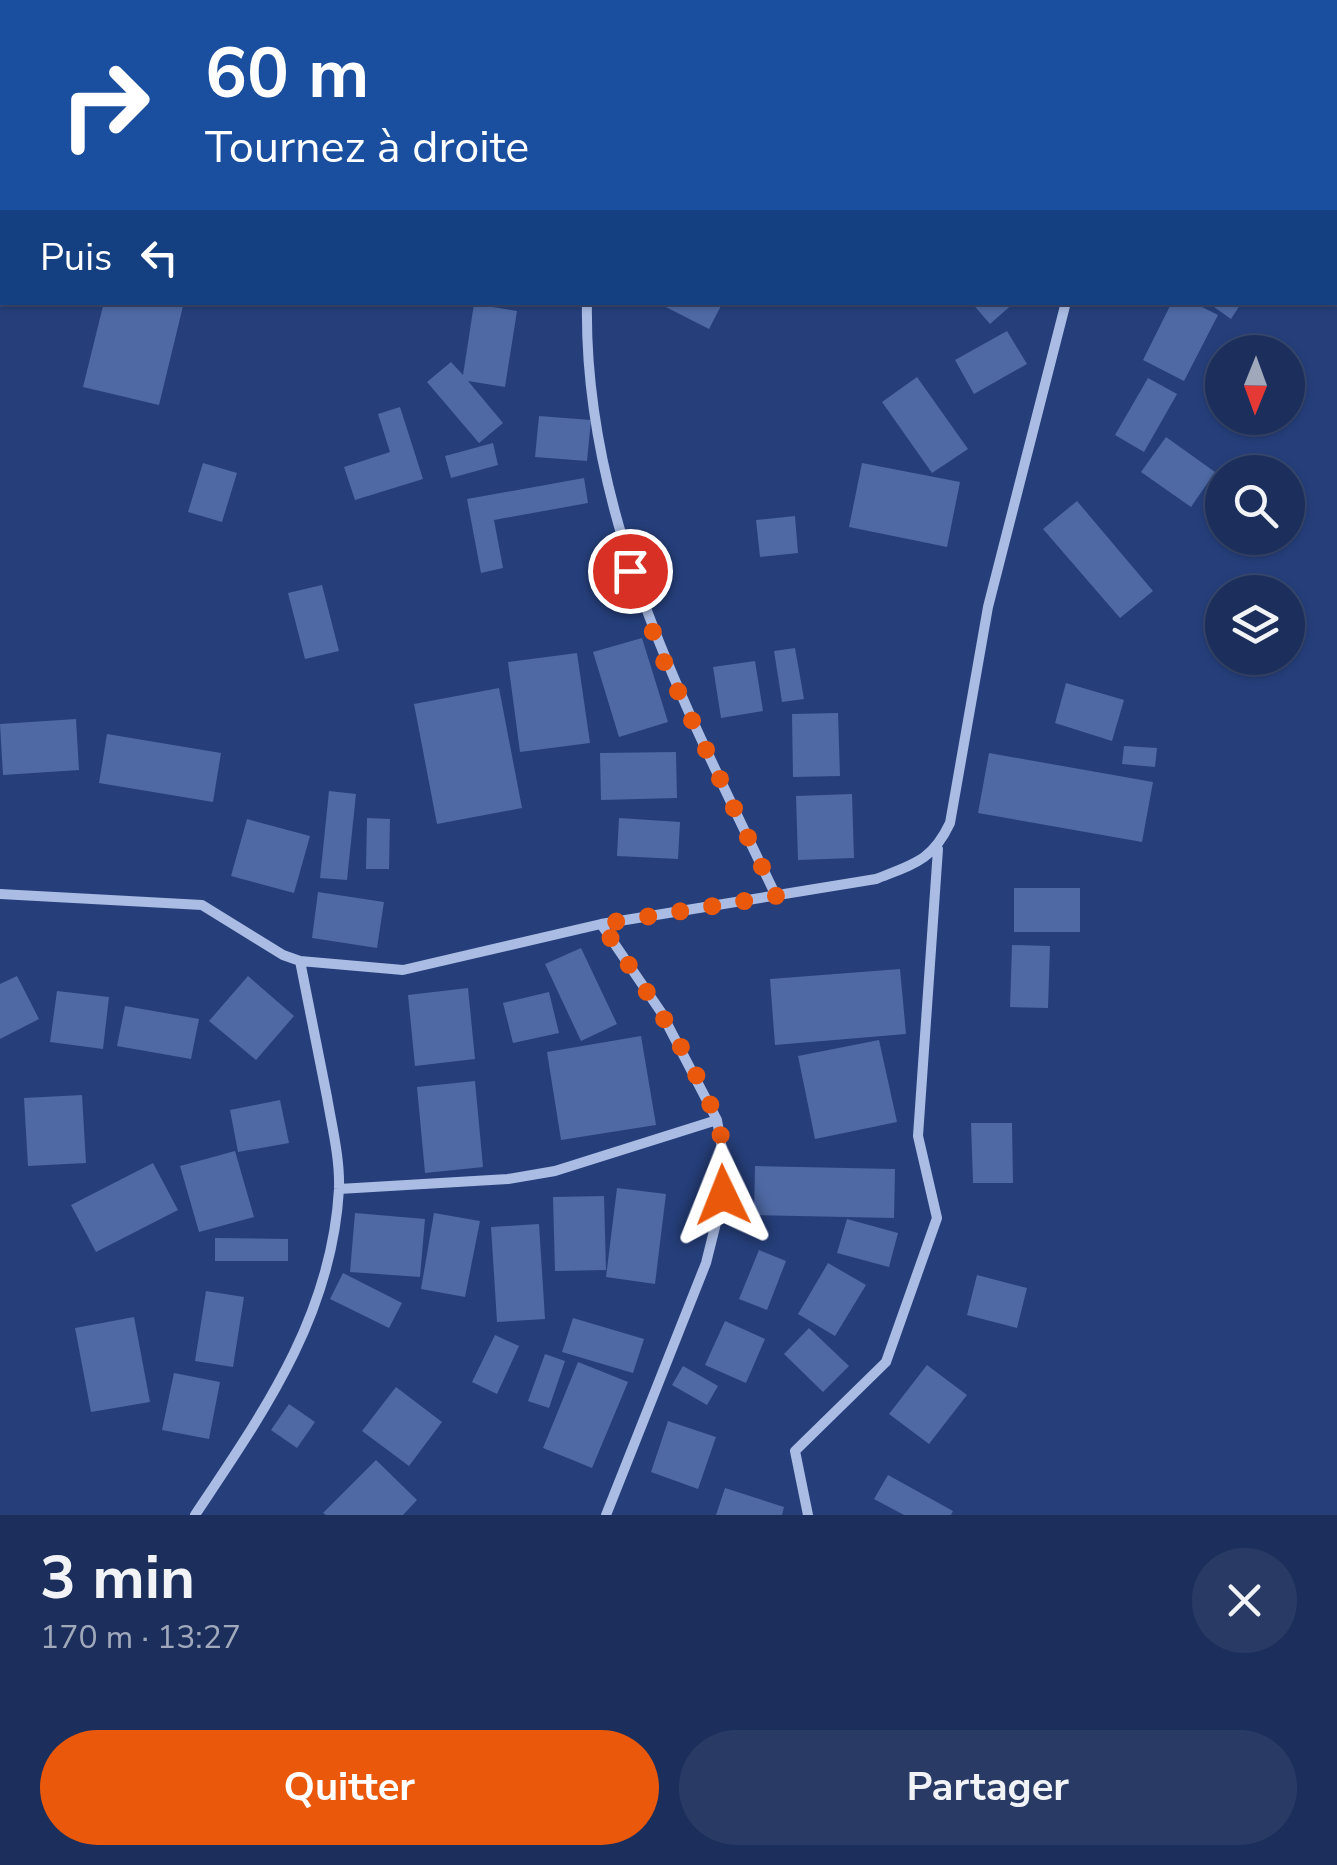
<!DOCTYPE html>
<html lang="fr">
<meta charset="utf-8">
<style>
body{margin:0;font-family:"Nunito Sans",sans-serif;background:#293b65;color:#f1f3f6;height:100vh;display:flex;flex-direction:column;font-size:38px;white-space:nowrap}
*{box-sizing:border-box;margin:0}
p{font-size:32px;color:#a0a9bb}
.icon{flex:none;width:55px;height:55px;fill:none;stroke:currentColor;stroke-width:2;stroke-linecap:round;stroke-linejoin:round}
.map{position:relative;height:1515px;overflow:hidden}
.drawer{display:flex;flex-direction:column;background:#1c2f5c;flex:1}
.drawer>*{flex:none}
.banner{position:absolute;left:0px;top:0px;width:1338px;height:305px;box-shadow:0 2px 8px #0004,0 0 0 2px #3a4a72;background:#1a4fa0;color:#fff;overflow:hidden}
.needle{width:65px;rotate:181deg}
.buttons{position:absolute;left:1205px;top:335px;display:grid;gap:20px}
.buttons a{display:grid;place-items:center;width:100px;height:100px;border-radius:50%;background:#1c2f5c;box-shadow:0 2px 8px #0004,0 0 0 2px #3a4a72;font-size:50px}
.pin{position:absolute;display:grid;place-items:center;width:85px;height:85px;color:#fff;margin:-42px;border:5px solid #fff;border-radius:50%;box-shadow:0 2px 10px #0007}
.me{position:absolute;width:110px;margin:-55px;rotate:358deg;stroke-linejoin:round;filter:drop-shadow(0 0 8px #0008)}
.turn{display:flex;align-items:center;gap:35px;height:210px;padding:0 40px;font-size:45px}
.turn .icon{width:130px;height:130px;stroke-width:2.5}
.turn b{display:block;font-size:70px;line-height:85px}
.then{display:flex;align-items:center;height:95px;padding:0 40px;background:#0003;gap:20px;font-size:38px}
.round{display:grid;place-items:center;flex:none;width:105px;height:105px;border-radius:52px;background:#293b65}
.summary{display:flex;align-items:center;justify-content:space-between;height:170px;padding:0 40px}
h1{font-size:60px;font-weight:700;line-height:75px}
.cta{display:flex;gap:20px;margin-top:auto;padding:20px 40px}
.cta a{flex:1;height:115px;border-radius:60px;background:#ea580c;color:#fff;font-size:40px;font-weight:700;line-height:115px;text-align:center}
.cta a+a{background:#293b65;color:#f1f3f6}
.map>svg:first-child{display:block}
.building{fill:#4e69a4}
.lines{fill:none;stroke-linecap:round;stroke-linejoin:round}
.street{stroke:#aabce4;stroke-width:10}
.route{stroke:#ea580c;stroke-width:18;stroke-dasharray:0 32.4}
</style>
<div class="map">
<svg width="1337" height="1515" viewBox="0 0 1337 1515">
<rect width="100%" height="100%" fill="#263f7b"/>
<path class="building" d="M 104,302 L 184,302 L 159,405 L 83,387 Z
M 656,302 L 723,302 L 709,329 Z
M 971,302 L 1015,302 L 990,324 Z
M 1172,302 L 1192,302 L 1218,315 L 1184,381 L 1143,360 Z
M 1207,302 L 1242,302 L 1231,319 Z
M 474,304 L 517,311 L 505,387 L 468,381 L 503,423 L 479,443 L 427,382 L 451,362 L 463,375 Z
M 1007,331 L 1027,364 L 974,394 L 955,360 Z
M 917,377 L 968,449 L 932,473 L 882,402 Z
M 1148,378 L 1177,394 L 1144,452 L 1115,435 Z
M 400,407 L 423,479 L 355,500 L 344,467 L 390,452 L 378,414 Z
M 539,416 L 591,420 L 587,461 L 535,457 Z
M 1166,437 L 1215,472 L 1191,507 L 1141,472 Z
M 493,443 L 498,465 L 451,478 L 445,456 Z
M 203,463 L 237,473 L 222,522 L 188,512 Z
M 862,463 L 960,482 L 947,547 L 849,527 Z
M 584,478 L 588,503 L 494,520 L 503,568 L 481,573 L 467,499 Z
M 1077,501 L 1153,591 L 1120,618 L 1043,529 Z
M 795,516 L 798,553 L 760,557 L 756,520 Z
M 322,585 L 339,651 L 305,659 L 288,593 Z
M 642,638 L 668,722 L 619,737 L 593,652 Z
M 795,648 L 804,699 L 782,702 L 774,651 Z
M 577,653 L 590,743 L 520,752 L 508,662 Z
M 755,661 L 763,711 L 721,718 L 713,667 Z
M 1066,683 L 1124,700 L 1112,741 L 1055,723 Z
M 499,688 L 522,808 L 437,824 L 414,704 Z
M 838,713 L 840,776 L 793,777 L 792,714 Z
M 76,719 L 79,770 L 3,775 L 0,724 Z
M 107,734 L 221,753 L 213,802 L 99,783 Z
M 1124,746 L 1157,748 L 1155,767 L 1122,764 Z
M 676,752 L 677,798 L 601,800 L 600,753 Z
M 989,753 L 1153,782 L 1142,842 L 978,813 Z
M 329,791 L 356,794 L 347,880 L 320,878 Z
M 852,794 L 854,858 L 798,860 L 796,796 Z
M 367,818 L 390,819 L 389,869 L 366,869 Z
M 619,818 L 680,822 L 678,859 L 617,856 Z
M 247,819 L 310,836 L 294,893 L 231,876 Z
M 1014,888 L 1080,888 L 1080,932 L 1014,932 Z
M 318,892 L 384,902 L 377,948 L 312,938 Z
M 1012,945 L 1050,946 L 1048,1008 L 1010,1007 Z
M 581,948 L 617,1024 L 581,1041 L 545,964 Z
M 900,969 L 906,1034 L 775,1045 L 770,979 Z
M 17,976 L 39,1019 L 0,1039 L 0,984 Z
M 248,976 L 294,1016 L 256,1060 L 209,1021 Z
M 468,988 L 475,1059 L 415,1066 L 408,995 Z
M 57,991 L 109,997 L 103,1049 L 50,1042 Z
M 549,992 L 559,1033 L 513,1043 L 503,1003 Z
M 125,1006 L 199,1019 L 191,1059 L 117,1046 Z
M 641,1036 L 656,1125 L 561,1140 L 547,1052 Z
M 879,1040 L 897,1122 L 815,1139 L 798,1056 Z
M 475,1081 L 483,1167 L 425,1173 L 417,1087 Z
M 82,1095 L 86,1163 L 28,1166 L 24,1098 Z
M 280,1100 L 289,1143 L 238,1152 L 230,1110 Z
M 971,1123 L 1012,1123 L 1013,1183 L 973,1183 Z
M 235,1151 L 254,1217 L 199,1232 L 180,1166 Z
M 153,1163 L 178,1210 L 96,1252 L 71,1205 Z
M 755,1166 L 895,1169 L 894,1218 L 754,1215 Z
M 617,1188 L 666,1194 L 655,1284 L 606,1277 Z
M 604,1196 L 606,1270 L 555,1271 L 553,1197 Z
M 355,1213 L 425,1219 L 420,1277 L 350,1272 Z
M 434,1213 L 480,1221 L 465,1297 L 421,1289 Z
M 847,1219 L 898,1233 L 889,1267 L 837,1253 Z
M 539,1224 L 545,1319 L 497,1322 L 491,1227 Z
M 215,1238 L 288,1239 L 288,1261 L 215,1261 Z
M 759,1250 L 786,1261 L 767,1310 L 739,1299 Z
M 828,1263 L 866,1285 L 835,1336 L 798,1314 Z
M 343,1273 L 402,1303 L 389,1328 L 330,1299 Z
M 977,1275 L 1027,1288 L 1017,1328 L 967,1315 Z
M 206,1291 L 244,1297 L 233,1367 L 195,1361 Z
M 134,1317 L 150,1402 L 91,1412 L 75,1328 Z
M 573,1318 L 644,1339 L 633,1373 L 562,1352 Z
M 725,1321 L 765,1339 L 746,1383 L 705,1365 Z
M 809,1328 L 849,1366 L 823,1392 L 784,1354 Z
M 495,1335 L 519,1346 L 497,1394 L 472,1382 Z
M 545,1354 L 565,1361 L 549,1408 L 528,1401 Z
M 578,1362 L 628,1382 L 592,1468 L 543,1448 Z
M 927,1365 L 967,1395 L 929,1444 L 889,1414 Z
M 683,1366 L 718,1386 L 707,1405 L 672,1385 Z
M 174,1373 L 220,1382 L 209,1439 L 162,1430 Z
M 396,1387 L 442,1422 L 409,1466 L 362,1431 Z
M 289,1404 L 315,1422 L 297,1448 L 271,1430 Z
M 668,1421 L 716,1437 L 698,1489 L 651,1472 Z
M 376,1460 L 417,1500 L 403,1515 L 326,1515 L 323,1513 Z
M 888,1475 L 953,1511 L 951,1515 L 904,1515 L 874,1499 Z
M 725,1488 L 784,1507 L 782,1515 L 716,1515 Z"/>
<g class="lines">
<path class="street" d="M 1174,2 L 1175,0
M 587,302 C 583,517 686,707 776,896
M 0,894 L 202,905 L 283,955 L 300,961 L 403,970 L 601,924 L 876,879 C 914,864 932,861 950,823 L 988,607 L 1066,302
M 601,924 L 661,1012 L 717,1120 L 723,1155 L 723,1195 L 706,1263 L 606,1515
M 339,1189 L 508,1179 L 555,1171 L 717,1120
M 195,1515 C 263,1413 332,1316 339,1189 C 340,1158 332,1127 327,1097 C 318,1052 309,1007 300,961
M 808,1515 L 795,1451 L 886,1362 L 937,1218 L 918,1136 L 938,849"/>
</g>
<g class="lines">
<path class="route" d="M 630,571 L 665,664 L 776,896 L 601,924 C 643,986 688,1049 716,1118 C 725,1142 723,1170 723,1195"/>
</g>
</svg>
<div class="buttons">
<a><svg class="needle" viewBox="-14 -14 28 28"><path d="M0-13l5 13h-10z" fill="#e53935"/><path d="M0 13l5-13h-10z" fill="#a0a9bb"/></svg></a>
<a><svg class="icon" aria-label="search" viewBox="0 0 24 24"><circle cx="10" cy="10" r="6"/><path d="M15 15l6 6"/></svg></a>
<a><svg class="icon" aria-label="layers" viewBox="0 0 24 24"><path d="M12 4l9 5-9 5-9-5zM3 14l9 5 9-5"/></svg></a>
</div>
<div class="pin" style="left:630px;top:571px;background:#d93025"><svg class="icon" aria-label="arrive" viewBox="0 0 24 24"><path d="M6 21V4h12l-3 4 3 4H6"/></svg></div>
<svg class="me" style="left:723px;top:1195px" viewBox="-20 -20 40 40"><path d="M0-17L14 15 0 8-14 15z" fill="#ea580c" stroke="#fff" stroke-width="4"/></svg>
<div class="banner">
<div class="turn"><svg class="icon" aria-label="right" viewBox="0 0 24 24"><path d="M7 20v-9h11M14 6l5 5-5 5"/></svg><div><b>60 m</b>Tournez à droite</div></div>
<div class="then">Puis<svg class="icon" aria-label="left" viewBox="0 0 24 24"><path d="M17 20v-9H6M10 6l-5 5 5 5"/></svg></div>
</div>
</div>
<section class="drawer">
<div class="summary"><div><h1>3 min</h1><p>170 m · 13:27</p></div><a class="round"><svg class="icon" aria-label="close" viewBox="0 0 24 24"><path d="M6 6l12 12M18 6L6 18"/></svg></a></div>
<div class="cta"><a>Quitter</a><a>Partager</a></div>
</section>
